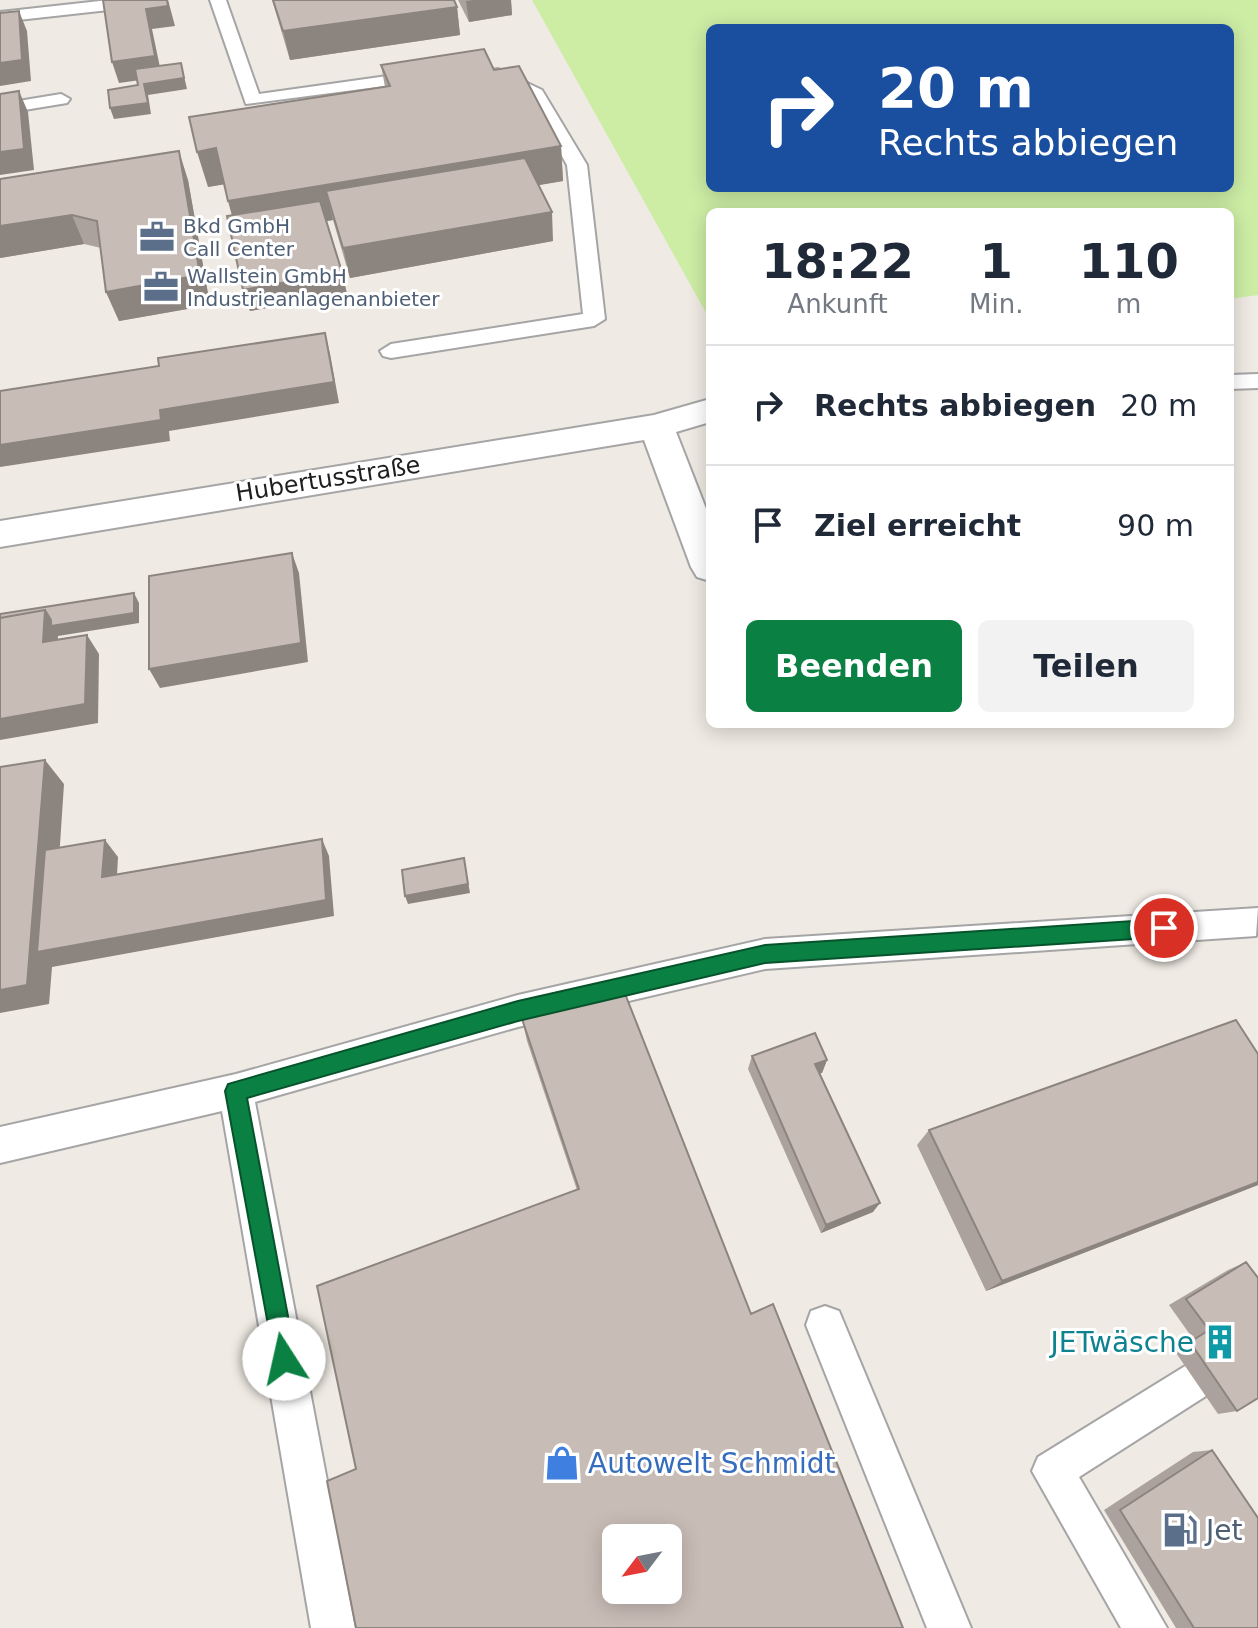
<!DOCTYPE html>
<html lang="de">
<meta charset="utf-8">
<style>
body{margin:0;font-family:"DejaVu Sans",sans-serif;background:#f2f2f3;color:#1f2937;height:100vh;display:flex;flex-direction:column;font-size:30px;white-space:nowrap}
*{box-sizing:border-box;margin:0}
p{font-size:26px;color:#747a83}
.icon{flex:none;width:44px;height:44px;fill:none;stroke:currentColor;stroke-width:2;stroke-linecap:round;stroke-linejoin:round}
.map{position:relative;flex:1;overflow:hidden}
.details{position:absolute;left:706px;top:208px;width:528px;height:520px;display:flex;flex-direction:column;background:#fff;border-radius:12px;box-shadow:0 4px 20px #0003}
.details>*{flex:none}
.hud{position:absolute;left:706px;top:24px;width:528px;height:168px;border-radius:12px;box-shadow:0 4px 20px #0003;background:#1a4fa0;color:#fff;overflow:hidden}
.needle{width:52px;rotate:238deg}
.tools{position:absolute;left:602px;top:1524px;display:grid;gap:16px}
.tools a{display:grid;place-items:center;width:80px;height:80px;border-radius:12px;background:#fff;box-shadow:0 4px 20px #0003;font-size:40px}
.pin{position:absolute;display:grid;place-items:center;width:68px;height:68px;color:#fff;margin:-34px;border:4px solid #fff;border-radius:50%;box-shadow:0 2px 8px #0007}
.me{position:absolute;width:88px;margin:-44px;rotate:350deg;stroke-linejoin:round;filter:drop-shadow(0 0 6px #0008)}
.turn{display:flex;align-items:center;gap:28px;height:168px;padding:0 40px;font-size:36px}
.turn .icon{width:104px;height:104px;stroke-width:2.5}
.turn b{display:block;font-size:56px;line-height:68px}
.eta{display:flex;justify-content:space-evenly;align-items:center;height:136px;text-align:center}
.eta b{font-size:48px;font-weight:600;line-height:56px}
.button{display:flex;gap:16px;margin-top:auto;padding:16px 40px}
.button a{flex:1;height:92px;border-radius:12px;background:#0b8043;color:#fff;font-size:32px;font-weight:600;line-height:92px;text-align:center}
.button a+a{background:#f2f2f3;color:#1f2937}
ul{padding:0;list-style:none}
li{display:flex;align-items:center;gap:24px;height:120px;padding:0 40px;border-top:2px solid #e0e1e3}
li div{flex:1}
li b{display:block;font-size:30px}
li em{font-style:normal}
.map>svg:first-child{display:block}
.grass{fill:#cdeda5;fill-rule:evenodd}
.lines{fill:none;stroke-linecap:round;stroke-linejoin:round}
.service-casing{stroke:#a5a5a5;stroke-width:4}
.minor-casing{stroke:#a5a5a5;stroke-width:4}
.service{fill:#fff;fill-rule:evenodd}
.minor{fill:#fff;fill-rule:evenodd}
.wall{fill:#aca29d}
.shaded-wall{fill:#8c847f}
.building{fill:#c8bcb6;stroke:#8c847f;stroke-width:2;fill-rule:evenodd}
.route{fill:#0b8043;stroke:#07532c;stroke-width:2}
.labels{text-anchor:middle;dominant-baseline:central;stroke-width:6;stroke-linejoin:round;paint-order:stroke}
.far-service-label{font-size:20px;fill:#4e5e75;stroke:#fff;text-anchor:start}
.street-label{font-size:24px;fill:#1e1e1e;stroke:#fff}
.near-culture-label{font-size:28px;fill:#0d838f;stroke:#fff;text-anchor:end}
.near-shop-label{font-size:28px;fill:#366cbe;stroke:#fff;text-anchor:start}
.near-service-label{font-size:28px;fill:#4e5e75;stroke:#fff;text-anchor:start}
</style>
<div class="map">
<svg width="1258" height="1628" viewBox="0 0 1258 1628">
<rect width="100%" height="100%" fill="#efeae3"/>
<path class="grass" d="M 532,0 L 1258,0 L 1258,295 L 1230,299 L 1230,212 L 710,212 L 710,320 ZM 710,28 L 1230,28 L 1230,188 L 710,188 Z"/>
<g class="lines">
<g class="service-casing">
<path id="service" d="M 109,0 L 162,0 L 154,5 L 0,22 L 0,12 Z
M 210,0 L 226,0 L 259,94 L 423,71 L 432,76 L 423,81 L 246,104 Z
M 498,69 L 542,90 L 587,165 L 605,319 L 594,326 L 391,358 L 383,356 L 380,351 L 391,344 L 583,314 L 567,165 L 529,97 L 492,78 L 492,70 Z
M 61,94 L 70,99 L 67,103 L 0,114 L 0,104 Z
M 1258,374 L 1258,388 L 1230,389 L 1230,375 Z
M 1258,908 L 1256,936 L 765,969 L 518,1027 L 255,1102 L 355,1628 L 311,1628 L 222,1111 L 0,1163 L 0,1127 L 236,1074 L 518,995 L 765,939 Z
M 825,1306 L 839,1311 L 971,1628 L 927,1628 L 806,1325 L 811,1311 Z
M 1195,1360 L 1209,1366 L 1215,1380 L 1209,1394 L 1079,1477 L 1167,1628 L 1121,1628 L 1032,1471 L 1038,1457 Z"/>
</g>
<g class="minor-casing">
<path id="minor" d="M 710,399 L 710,422 L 676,432 L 710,519 L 710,581 L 697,577 L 691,567 L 644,440 L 0,547 L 0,521 L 654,415 Z"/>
</g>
<use href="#service" class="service"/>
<use href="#minor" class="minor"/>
</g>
<path class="wall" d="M 272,0 L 454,0 L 457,7 L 460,35 L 290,60 Z
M 458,0 L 511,0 L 512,15 L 469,22 Z
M 381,65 L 494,70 L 561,146 L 563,181 L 538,185 L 553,241 L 350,278 L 333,220 L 327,221 L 342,272 L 347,294 L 250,311 L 232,215 L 224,184 L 208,187 L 385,87 Z
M 0,179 L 188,180 L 210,305 L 119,321 L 106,292 L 101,248 L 84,244 L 0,258 Z
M 522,1019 L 751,1314 L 903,1628 L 356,1469 L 577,1190 L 527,1041 Z
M 752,1056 L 827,1060 L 822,1073 L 820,1073 L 873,1212 L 821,1233 L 748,1069 Z
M 929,1130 L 1258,1185 L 986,1291 L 917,1145 Z
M 1246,1262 L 1237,1411 L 1218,1414 L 1172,1347 L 1191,1336 L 1169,1305 L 1228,1270 Z
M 1212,1450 L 1258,1628 L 1176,1628 L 1104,1510 L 1193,1452 Z"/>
<path class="shaded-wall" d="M 168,0 L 175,26 L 152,29 L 162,77 L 119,83 L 112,62 L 146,9 Z
M 474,0 L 511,0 L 512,15 L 469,22 L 466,1 Z
M 457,7 L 460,35 L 290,60 L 283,31 Z
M 19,11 L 27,31 L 31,81 L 0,86 L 0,63 Z
M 181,63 L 187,89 L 148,95 L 151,114 L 114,119 L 110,108 L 144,84 Z
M 19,91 L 28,112 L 34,170 L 0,175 L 0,152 Z
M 561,146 L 563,181 L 335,220 L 326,191 L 333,220 L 238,237 L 228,201 Z
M 216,148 L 226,184 L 208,187 L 197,152 Z
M 179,151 L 188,180 L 210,305 L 119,321 L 106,292 Z
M 552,212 L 553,241 L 350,278 L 343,248 Z
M 72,215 L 84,244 L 0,258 L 0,226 Z
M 342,272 L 347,294 L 250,311 L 243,290 Z
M 325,333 L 330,354 L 339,403 L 169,431 L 170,441 L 0,467 L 0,445 L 160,410 Z
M 292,553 L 299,573 L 308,662 L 160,688 L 149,669 Z
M 134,593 L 139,603 L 139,623 L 58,636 L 56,661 L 43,642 L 45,610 Z
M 87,635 L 99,654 L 98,723 L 0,740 L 0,719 Z
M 45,760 L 64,784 L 53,950 L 322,839 L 329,856 L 334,916 L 52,967 L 49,1004 L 0,1013 L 0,990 Z
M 105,840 L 118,857 L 116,893 L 102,877 Z
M 464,858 L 470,893 L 408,904 L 405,896 Z
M 827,1060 L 822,1073 L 810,1076 L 815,1064 Z
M 1258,1182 L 1258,1185 L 986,1291 L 1002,1281 Z
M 880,1203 L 873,1212 L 821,1233 L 826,1225 Z"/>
<path class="building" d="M 103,0 L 167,0 L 168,6 L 146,9 L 155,56 L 112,62 Z
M 273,0 L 454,0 L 457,7 L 283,31 Z
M 19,11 L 22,60 L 0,63 L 0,13 Z
M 484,49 L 494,70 L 519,66 L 561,146 L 228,201 L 216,148 L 197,152 L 189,117 L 390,86 L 381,65 Z
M 181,63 L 184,78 L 144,84 L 148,103 L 110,108 L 108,90 L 138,85 L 135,69 Z
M 19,91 L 24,149 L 0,152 L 0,94 Z
M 179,151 L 200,275 L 106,292 L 97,221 L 72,215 L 0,226 L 0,179 Z
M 525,158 L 552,212 L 343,248 L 326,191 Z
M 320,201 L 342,272 L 243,290 L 227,216 Z
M 325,333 L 334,382 L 160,410 L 161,420 L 0,445 L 0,391 L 159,366 L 158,358 Z
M 292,553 L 301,643 L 149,669 L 149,576 Z
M 134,593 L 134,613 L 51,626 L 51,620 L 45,610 L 0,618 L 0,614 Z
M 45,610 L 43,642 L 87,635 L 85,704 L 0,719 L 0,618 Z
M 45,760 L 27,985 L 0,990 L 0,767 Z
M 322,839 L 326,900 L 37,952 L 45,850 L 105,840 L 102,877 Z
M 464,858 L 468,884 L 405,896 L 402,870 Z
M 622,986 L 751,1314 L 773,1304 L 903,1628 L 356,1628 L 327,1481 L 356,1469 L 317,1286 L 579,1189 L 522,1019 ZM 616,1538 L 668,1538 L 668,1590 L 616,1590 Z
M 1236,1020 L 1258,1054 L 1258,1182 L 1002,1281 L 929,1130 Z
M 815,1033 L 827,1060 L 815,1064 L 880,1203 L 826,1225 L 752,1056 Z
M 1246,1262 L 1258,1278 L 1258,1398 L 1237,1411 L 1190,1342 L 1209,1330 L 1186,1299 Z
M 1212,1450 L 1258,1518 L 1258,1628 L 1194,1628 L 1120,1510 Z"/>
<path class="route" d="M 1164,919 L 1174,928 L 1164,937 L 765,963 L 518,1021 L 247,1098 L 296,1359 L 293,1368 L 284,1371 L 276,1368 L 225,1091 L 228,1084 L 518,1001 L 765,945 Z"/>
<defs>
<g id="office-bare" transform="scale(2.76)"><path d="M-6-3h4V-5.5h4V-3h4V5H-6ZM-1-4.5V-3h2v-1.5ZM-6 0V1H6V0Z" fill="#5c6f8a" stroke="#fff" stroke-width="2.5" paint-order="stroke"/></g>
<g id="building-bare" transform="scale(2.76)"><path d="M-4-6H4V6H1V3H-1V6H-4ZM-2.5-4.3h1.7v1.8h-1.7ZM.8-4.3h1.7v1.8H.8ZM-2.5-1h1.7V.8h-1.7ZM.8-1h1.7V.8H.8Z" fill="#0f9aa8" stroke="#fff" stroke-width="2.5" paint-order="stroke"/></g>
<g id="shop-bare" transform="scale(2.76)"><path d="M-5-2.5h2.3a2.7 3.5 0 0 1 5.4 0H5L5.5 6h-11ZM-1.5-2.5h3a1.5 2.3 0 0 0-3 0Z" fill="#3f7fe0" stroke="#fff" stroke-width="2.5" paint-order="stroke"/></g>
<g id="fuel-bare" transform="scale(2.76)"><path d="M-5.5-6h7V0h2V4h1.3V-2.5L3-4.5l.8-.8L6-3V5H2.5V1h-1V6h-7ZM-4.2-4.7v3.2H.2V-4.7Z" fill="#5c6f8a" stroke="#fff" stroke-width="2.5" paint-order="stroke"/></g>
</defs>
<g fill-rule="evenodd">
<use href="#office-bare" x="157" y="237"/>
<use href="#office-bare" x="161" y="287"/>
<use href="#building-bare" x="1220" y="1342"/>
<use href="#shop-bare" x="562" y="1463"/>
<use href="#fuel-bare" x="1180" y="1530"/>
</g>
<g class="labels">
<g class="far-service-label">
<text x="183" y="226">Bkd GmbH<tspan x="183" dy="23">Call Center</tspan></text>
<text x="187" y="276">Wallstein GmbH<tspan x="187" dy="23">Industrieanlagenanbieter</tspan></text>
</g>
<g class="street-label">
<text transform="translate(328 479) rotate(-9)">Hubertusstraße</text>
</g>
<g class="near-culture-label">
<text x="1194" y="1342">JETwäsche</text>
</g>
<g class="near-shop-label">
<text x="588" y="1463">Autowelt Schmidt</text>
</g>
<g class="near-service-label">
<text x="1206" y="1530">Jet</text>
</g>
</g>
</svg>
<div class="tools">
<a><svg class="needle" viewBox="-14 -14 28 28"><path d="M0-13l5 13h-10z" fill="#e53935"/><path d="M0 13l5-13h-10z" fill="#747a83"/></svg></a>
</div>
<div class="pin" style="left:1164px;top:928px;background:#d93025"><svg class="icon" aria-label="arrive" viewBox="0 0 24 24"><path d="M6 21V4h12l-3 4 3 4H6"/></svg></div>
<svg class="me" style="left:284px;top:1359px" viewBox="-20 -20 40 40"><circle r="19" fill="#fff"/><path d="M0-13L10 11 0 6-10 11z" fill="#0b8043"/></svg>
<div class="hud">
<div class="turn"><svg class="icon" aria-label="right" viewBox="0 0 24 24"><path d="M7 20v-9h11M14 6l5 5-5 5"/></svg><div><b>20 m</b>Rechts abbiegen</div></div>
</div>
<section class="details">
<div class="eta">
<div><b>18:22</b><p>Ankunft</p></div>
<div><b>1</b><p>Min.</p></div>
<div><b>110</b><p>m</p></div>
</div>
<ul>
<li><svg class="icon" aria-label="right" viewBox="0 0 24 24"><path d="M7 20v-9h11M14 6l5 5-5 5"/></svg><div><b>Rechts abbiegen</b></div><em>20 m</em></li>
<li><svg class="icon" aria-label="arrive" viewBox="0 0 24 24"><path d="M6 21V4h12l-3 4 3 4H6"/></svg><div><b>Ziel erreicht</b></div><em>90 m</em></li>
</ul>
<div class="button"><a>Beenden</a><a>Teilen</a></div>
</section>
</div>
